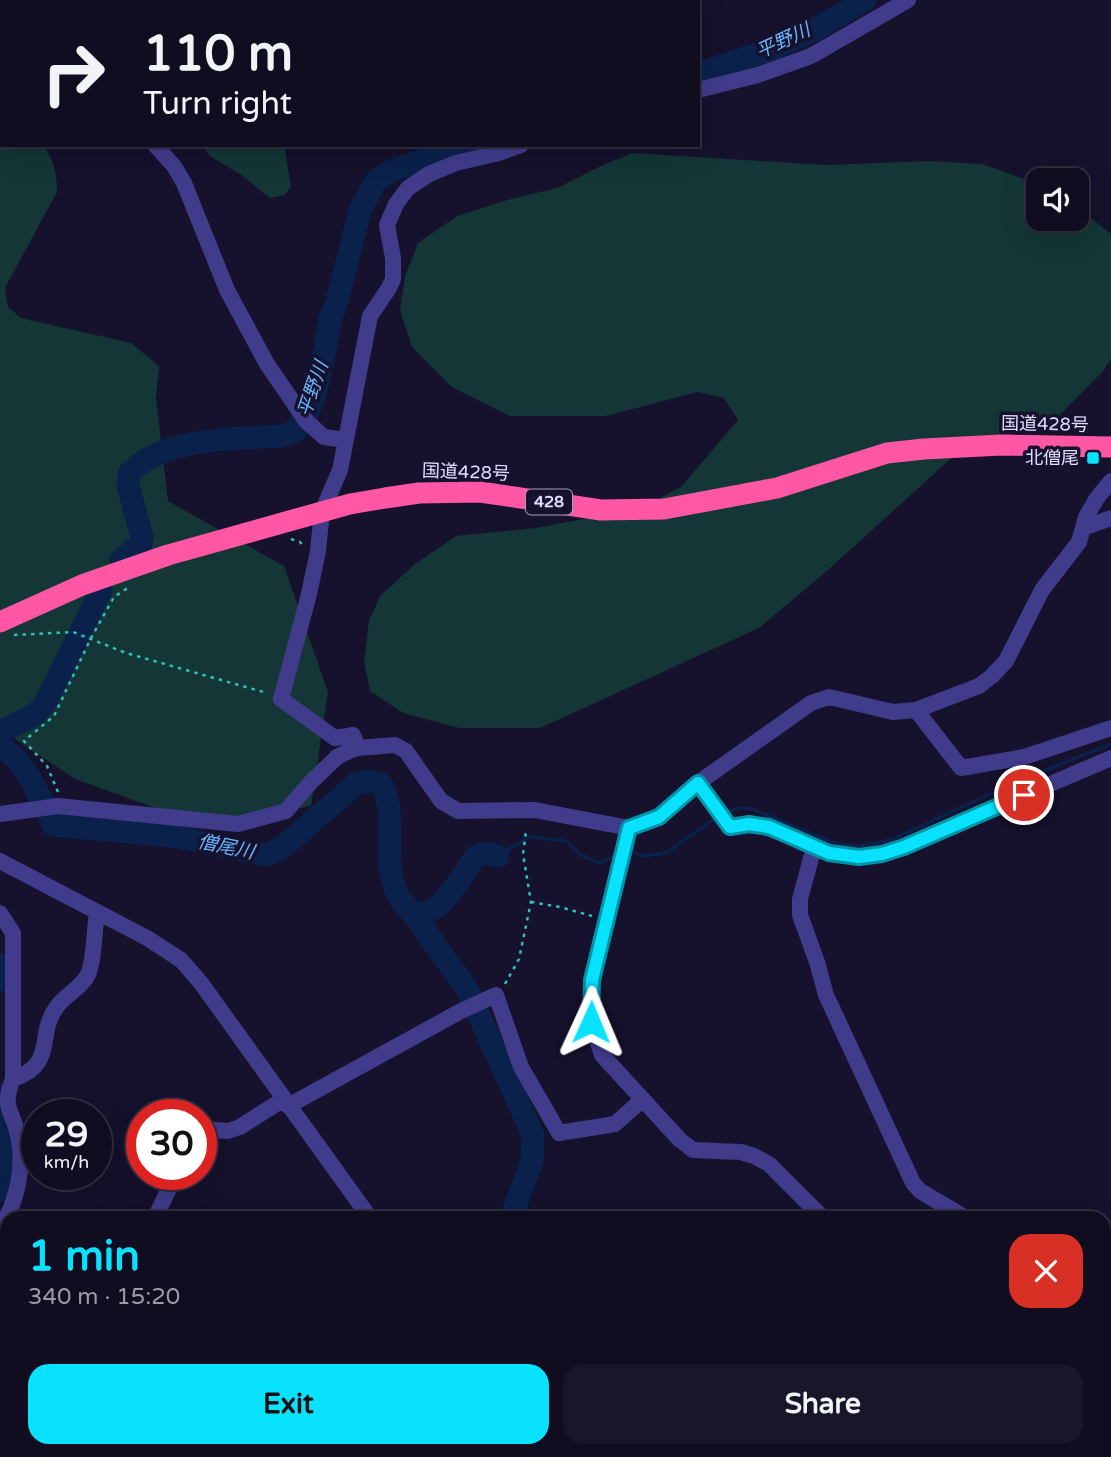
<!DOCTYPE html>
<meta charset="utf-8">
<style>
body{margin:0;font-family:"Varela Round","Noto Sans JP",sans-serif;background:#19162a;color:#f1f3f6;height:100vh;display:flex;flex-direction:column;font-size:26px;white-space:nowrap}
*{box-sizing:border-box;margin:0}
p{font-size:23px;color:#9c9ca5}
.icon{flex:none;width:38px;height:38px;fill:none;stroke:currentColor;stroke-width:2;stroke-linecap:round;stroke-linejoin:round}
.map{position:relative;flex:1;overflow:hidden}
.panel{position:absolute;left:0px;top:1211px;width:1111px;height:247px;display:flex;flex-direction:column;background:#100d21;border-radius:21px 21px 0 0;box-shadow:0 7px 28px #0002,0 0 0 2px #302d3f}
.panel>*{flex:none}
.hud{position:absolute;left:0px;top:0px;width:700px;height:147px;box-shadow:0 7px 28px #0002,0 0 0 2px #302d3f;background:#100d21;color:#f1f3f6;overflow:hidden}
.buttons{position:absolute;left:1026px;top:168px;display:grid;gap:14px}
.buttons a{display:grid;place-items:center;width:63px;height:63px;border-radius:14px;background:#100d21;box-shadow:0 7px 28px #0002,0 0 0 2px #302d3f;font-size:35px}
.speed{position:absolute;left:21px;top:1099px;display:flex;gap:14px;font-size:35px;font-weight:700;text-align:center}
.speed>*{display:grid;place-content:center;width:91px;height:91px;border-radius:50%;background:#100d21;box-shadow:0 7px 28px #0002,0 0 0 2px #302d3f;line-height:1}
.speed small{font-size:18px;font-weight:400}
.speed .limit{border:10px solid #d22;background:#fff;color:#111}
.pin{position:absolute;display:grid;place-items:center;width:60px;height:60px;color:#fff;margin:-30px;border:4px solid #fff;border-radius:50%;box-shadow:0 2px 7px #0007}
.me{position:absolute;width:77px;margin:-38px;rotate:1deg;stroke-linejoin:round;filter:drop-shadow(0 0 5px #0008)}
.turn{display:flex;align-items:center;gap:24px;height:147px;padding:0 28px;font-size:32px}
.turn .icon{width:91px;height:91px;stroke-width:2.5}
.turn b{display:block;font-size:49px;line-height:60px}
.round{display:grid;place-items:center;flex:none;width:74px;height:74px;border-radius:21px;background:#19162a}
.overview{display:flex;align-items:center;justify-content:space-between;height:119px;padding:0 28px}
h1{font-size:42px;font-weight:700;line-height:52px;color:#08e2ff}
.cta{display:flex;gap:14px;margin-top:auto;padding:14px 28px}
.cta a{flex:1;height:80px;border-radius:21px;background:#08e2ff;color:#111;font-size:28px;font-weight:700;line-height:80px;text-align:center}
.cta a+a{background:#19162a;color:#f1f3f6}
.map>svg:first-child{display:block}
.green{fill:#143636}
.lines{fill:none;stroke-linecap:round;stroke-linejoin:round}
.stream{stroke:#0a214c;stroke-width:3.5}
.river{stroke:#0a214c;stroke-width:23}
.path{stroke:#2fc0ba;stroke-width:2.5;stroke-dasharray:3.5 5;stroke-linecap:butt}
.street{stroke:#403c8b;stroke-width:16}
.highway{stroke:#ff57a4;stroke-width:21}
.route-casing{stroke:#0593a6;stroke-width:18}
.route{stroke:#08e2ff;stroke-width:12}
.poi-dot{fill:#08e2ff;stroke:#16112c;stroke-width:2.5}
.labels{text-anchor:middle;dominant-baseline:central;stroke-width:7;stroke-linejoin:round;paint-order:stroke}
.shield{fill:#16112c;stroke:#a49fc0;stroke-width:2}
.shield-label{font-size:16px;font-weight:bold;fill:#e1dcff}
.street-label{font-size:18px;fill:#e1dcff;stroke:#16112c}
.poi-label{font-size:18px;fill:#e1dcff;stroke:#16112c;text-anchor:end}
.water-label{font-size:19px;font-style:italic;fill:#6ab7ff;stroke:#16112c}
</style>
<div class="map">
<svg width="1111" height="1457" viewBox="0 0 1111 1457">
<rect width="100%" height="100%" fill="#16112c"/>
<path class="green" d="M 0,102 L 2,145 L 43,145 C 54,159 57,174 57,192 L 5,288 L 8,307 L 21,318 L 131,343 L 159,366 L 156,398 L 168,501 L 284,566 L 328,692 L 311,806 L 200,824 L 75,779 L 0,729 Z
M 202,145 L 284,145 L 291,187 L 285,195 L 270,198 L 240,174 L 210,156 Z
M 633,153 L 825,165 L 930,161 L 982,164 L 1038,184 L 1038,219 L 1076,219 L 1076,206 L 1111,234 L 1111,359 L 1103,371 L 1051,424 L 994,437 L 956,454 L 828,570 L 759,628 L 540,728 L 459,728 L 403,713 L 370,691 L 364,662 L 369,621 L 380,596 L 415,564 L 456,536 L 536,528 L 640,508 L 681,487 L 738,420 L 724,398 L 697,392 L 606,416 L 510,416 L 452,387 L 412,347 L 400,310 L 405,276 L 418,243 L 457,216 L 511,199 L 557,188 L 605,164 Z"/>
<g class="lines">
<path class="stream" d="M 726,812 L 739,808 L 752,809 L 837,844 L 860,846 L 891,840 L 1014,783 L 1111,744
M 629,850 L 643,856 L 666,853 L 716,818
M 498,856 L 529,837 L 566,841 L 581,855 L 599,863 L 618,854"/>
<path class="river" d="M 698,74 L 775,48 L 814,30 L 865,0
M 121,560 L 141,544 L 142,536 L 128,486 L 129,474 C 162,437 236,439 282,436 C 290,434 295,432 300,425 C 319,401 325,345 331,315 L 335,308 L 360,211 L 375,182 L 390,171 L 469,145
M 0,732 L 36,714 L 46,702 L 101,590
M 0,746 C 30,765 37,795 54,825 L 179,837 L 266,855 L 283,847 L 356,784 L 368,781 L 381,784 C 402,818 374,876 407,907 C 433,932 462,875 475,857 L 484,853 L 498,856
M 410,910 L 467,989 L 533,1135 L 532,1161 L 511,1218
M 0,965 L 0,980
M 0,1095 C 6,1128 7,1158 0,1191
M 760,1451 L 776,1457"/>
<path class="path" d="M 291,539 L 300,542 L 303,546
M 14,635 L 73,632 L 126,653 L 267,693
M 58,792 L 47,766 L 24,741 L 54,716 L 91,638 L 114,597 L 129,587
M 531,902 L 560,907 L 592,916
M 505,984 L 519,959 L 531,902 L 523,854 L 526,831
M 192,1451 L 194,1457"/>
<path class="street" d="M 72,0 L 76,2
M 698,90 L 758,75 L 811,56 L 908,0
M 155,145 L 174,166 L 184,183 L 227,290 L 267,364 L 306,421 L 324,437 L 345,440
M 1083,528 L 1111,518
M 916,710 L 961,768 L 1024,757 L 1111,728
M 358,748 L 353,735 L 335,738 L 281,699 L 309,594 L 318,551 L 322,512 L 340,470 L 370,316 L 389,288 L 393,279 L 393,258 L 387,225 L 396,204 L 408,188 L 429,174 L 456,163 L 499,153 L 521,145
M 698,783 L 730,827 C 774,819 790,842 829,853 C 854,860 879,855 904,847 L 1111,758
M 0,814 L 58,806 L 238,824 L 286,811 L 310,783 L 337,757 L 349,751 L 358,748 L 395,745 L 406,751 L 441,801 L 458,811 L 535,810 L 629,828 L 659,817 L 698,783 L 811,703 L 829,697 L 893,712 L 916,710 L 979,686 L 992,676 L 1006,661 L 1042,590 L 1079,542 L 1086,517 L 1097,498 L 1111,481
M 629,828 L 592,980 L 591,1022 L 602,1055 L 680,1140 L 693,1150 L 741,1152 L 754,1156 L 769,1164 L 823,1218
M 814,847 L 800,899 L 800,915 L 817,962 L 826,995 L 913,1183 L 920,1191 L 966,1218
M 0,861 L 147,938 L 181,960 L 201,983 L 370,1218
M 0,913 L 13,933 L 13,1079 C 1,1108 12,1108 18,1135 C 25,1167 17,1202 0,1229
M 13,1079 C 57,1064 36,1036 56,1008 C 64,995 84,987 89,972 C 95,954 94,931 97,912
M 288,1106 L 461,1011 L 496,995 L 521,1067 L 559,1133 L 615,1124 L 643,1099
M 201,1129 L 228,1131 L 240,1127 L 284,1099
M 155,1218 L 176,1174
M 1104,1294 L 1111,1295
M 1104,1407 L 1111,1397
M 0,1434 L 7,1431
M 447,1451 L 454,1457
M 65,1457 L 66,1451
M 103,1457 L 105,1451
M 431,1457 L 437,1451
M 708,1457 L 710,1451
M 1065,1457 L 1070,1451"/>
<path class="highway" d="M 0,622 L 82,585 L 168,555 L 350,504 L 385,498 L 419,493 L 480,492 L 601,510 L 664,509 L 777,488 L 887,453 L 924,449 L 1001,445 L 1111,447"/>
</g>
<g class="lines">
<g class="route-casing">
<path id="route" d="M 591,1022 L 592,980 L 629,828 L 659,817 L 698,783 L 730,827 L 749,824 L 769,827 L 829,853 L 859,857 L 882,854 L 904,847 L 1024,795"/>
</g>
<use href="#route" class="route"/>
</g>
<rect class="poi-dot" x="1086" y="451" width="14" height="14" rx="3.5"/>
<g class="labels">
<rect class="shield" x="526" y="489.5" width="46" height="25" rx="5"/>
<g class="shield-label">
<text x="549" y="502">428</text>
</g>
<g class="street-label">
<text transform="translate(1045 424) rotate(1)">国道428号</text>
<text transform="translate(466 472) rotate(2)">国道428号</text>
</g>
<g class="poi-label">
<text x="1079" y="458">北僧尾</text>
</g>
<g class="water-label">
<text transform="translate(783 41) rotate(-25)">平野川</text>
<text transform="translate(313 389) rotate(-71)">平野川</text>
<text transform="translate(226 847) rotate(12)">僧尾川</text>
</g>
</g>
</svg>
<div class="buttons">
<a><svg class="icon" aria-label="sound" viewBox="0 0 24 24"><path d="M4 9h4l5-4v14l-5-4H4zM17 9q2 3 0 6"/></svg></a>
</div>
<div class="speed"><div>29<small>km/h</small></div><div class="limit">30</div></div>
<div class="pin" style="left:1024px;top:795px;background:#d93025"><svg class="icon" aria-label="arrive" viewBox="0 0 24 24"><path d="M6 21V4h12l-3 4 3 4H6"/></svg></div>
<svg class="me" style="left:591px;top:1022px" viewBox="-20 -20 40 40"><path d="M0-17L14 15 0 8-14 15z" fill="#08e2ff" stroke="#fff" stroke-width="4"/></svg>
<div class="hud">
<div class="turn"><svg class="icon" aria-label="right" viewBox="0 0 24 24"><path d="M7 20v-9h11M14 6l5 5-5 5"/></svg><div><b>110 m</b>Turn right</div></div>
</div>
<section class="panel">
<div class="overview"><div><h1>1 min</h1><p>340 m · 15:20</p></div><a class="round" style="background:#d93025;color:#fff"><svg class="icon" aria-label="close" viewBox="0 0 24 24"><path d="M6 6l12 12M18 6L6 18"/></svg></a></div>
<div class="cta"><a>Exit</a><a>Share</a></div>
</section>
</div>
